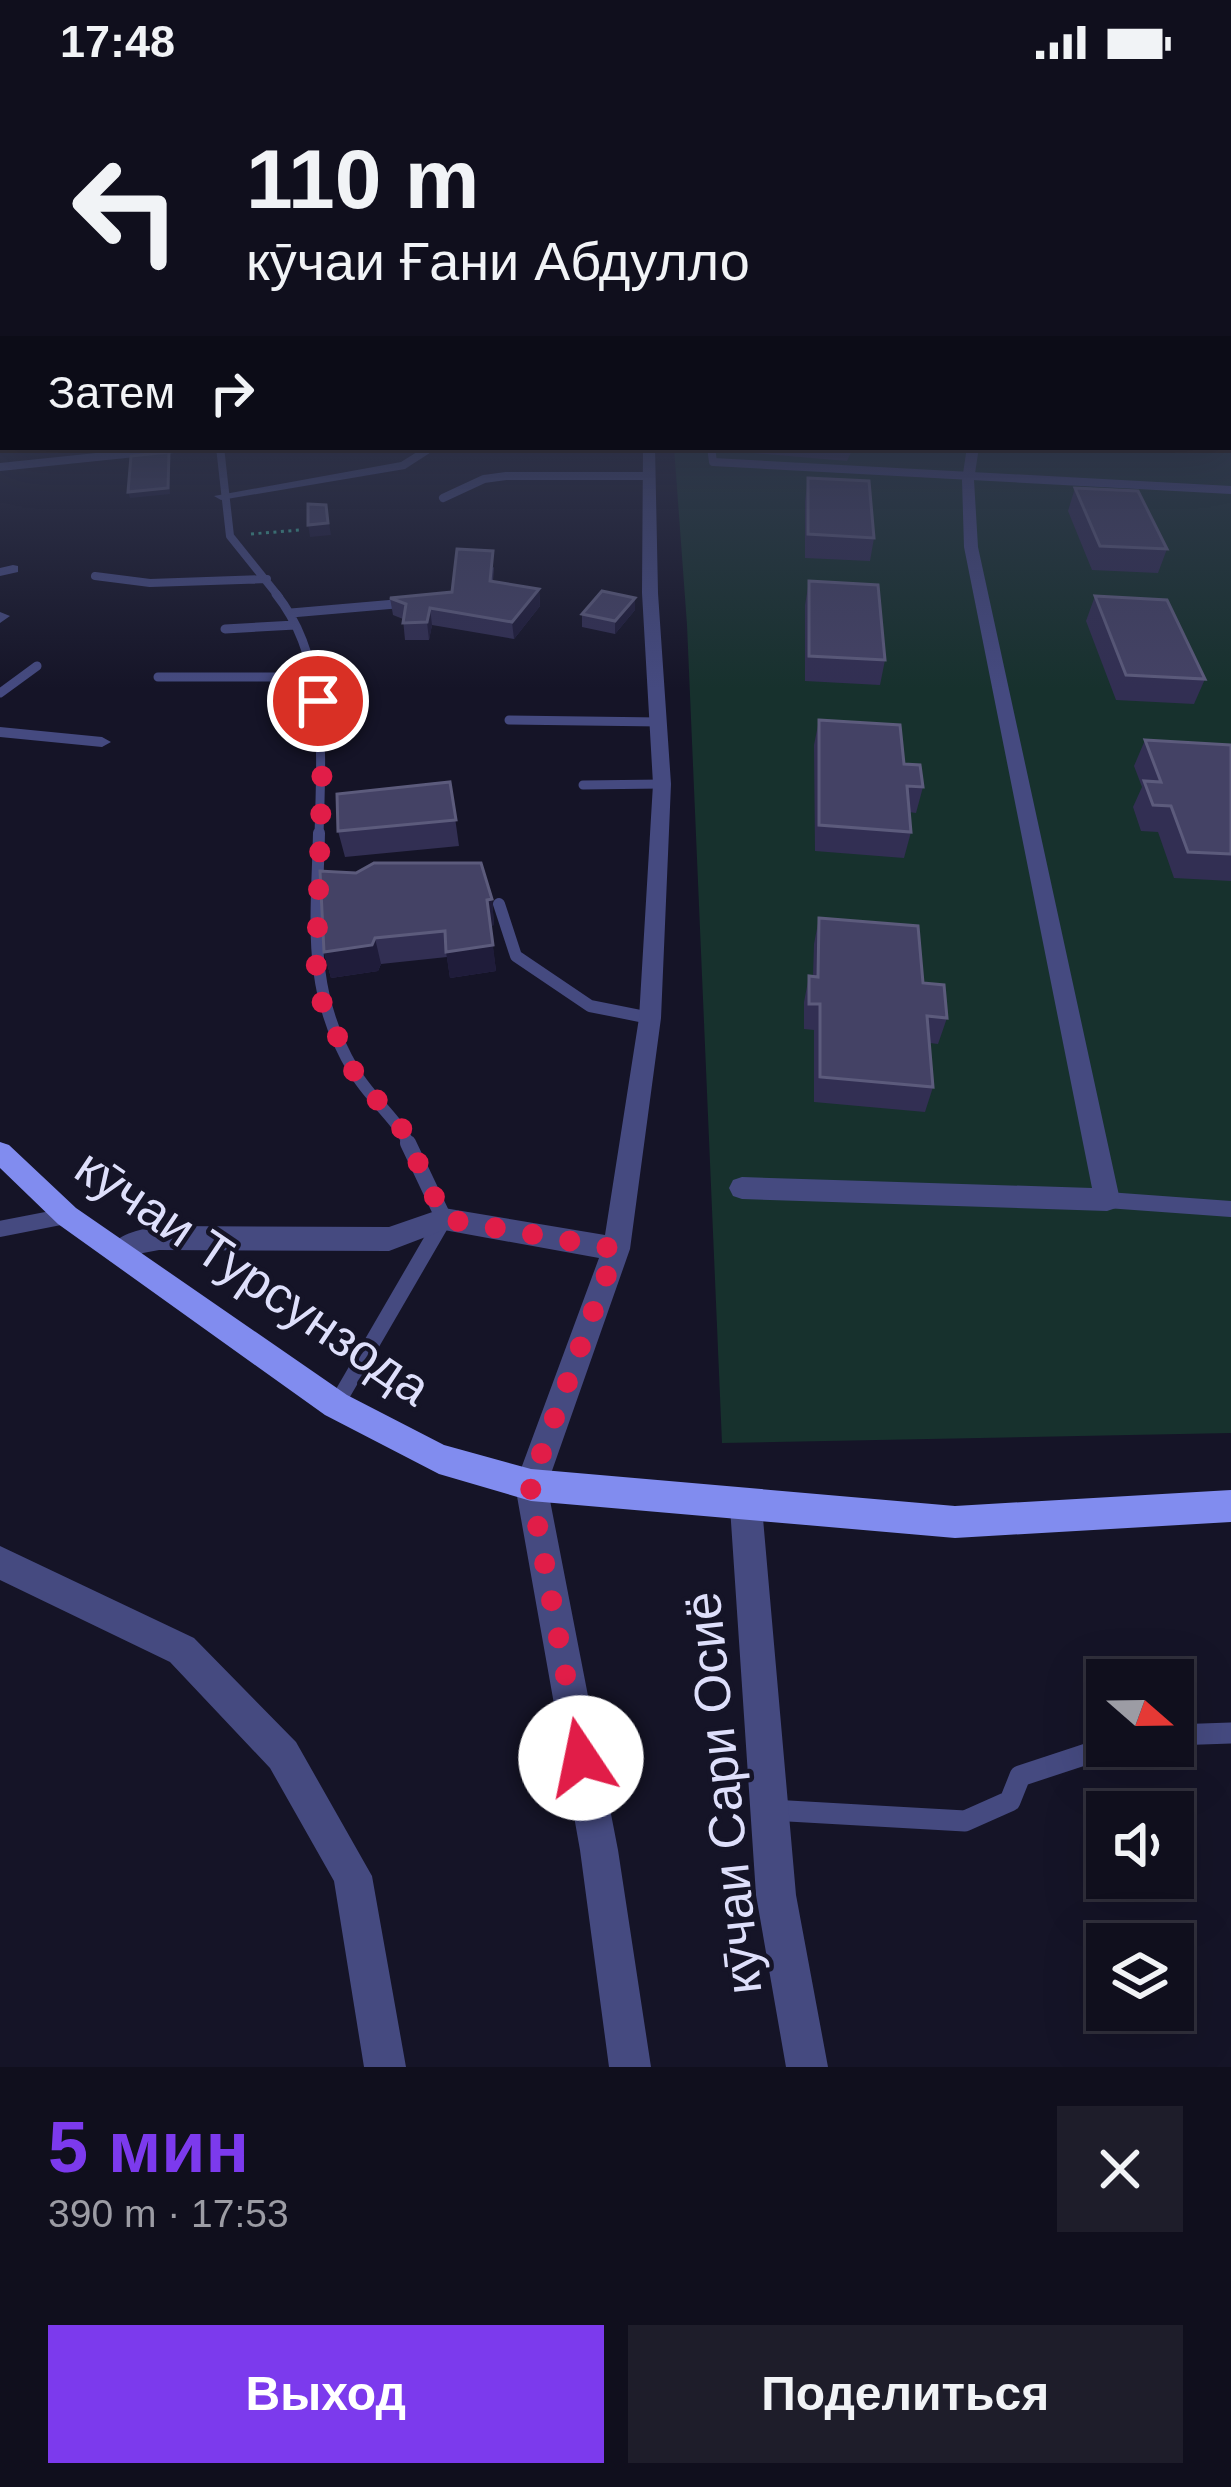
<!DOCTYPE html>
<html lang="ru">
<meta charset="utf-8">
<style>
body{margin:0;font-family:Arial,sans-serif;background:#1e1d2a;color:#f1f3f6;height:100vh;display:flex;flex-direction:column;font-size:45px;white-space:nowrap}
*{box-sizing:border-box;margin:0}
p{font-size:39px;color:#9c9ca4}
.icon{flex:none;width:66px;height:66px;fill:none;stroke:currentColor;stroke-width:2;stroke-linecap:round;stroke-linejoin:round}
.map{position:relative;height:1983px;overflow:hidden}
.drawer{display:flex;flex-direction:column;background:#100f1d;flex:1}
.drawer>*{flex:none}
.top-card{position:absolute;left:0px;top:0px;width:1233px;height:366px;box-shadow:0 12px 48px #0002,0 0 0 3px #302f3b;background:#100f1d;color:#f1f3f6;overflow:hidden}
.needle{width:78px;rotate:110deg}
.fabs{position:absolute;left:1086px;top:1575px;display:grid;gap:24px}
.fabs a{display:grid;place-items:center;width:108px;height:108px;border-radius:0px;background:#100f1d;box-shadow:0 12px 48px #0002,0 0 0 3px #302f3b;font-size:60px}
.pin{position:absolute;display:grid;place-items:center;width:102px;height:102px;color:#fff;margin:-51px;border:6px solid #fff;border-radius:50%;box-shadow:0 3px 12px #0007}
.me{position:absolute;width:132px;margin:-66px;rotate:349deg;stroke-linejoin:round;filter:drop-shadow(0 0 9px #0008)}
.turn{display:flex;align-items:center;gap:42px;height:252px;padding:0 48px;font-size:54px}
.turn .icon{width:156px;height:156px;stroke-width:2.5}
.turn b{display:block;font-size:84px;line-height:102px}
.then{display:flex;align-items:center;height:114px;padding:0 48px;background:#0003;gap:24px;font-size:45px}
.round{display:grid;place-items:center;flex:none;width:126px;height:126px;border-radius:0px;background:#1e1d2a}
.overview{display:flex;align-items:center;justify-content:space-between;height:204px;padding:0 48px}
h1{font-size:72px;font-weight:800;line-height:90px;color:#7c3aed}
.primary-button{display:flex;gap:24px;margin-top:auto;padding:24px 48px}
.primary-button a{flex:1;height:138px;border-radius:0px;background:#7c3aed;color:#fff;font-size:48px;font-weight:800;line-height:138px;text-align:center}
.primary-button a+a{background:#1e1d2a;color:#f1f3f6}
.status{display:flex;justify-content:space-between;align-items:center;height:84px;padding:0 60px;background:#100f1d;direction:ltr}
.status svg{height:33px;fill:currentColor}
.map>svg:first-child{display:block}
.green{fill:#17312d}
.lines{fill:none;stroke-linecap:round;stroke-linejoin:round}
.path{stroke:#40ad99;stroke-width:3;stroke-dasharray:3 4.5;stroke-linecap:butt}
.lane-far4{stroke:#454a80;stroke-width:8}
.lane-far3{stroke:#454a80;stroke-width:9}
.lane-far2{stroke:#454a80;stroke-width:12}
.lane-far1{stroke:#454a80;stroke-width:16}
.lane{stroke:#454a80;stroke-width:21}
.street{fill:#454a80;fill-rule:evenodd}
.secondary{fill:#818cef;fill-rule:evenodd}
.wall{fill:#322f53}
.shaded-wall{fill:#1f1c3a}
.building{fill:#444265;stroke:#5c5b7c;stroke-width:3}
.route{stroke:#e11d48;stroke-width:21;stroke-dasharray:0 37.8}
.labels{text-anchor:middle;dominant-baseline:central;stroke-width:9;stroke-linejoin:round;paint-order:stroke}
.near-street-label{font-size:51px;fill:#dedffb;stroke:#151427}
</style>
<div class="status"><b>17:48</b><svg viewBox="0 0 49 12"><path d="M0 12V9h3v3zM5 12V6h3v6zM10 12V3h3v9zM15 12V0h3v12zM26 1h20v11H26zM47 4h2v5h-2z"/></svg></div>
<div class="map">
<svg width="1231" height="1983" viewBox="0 0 1231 1983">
<rect width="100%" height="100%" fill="#151427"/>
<path class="green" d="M 1231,327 L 1231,1349 L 722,1359 L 687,541 L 674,363 L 1230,363 Z"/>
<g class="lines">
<path class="path" d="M 251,450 L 299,446"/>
<path class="lane-far4" d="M 220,363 L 230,452 L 279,513
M 711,363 L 713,378 L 1231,406
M 0,383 L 193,363
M 443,414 L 484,395 L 506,392 L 646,392
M 95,492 L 150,499 L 267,495"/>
<path class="lane-far3" d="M 276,510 C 329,576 321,673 319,752
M 291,529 L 407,519
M 225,545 L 295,541
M 158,593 L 313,593
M 0,609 L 37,582
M 509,636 L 660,638
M 583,701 L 662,700"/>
<path class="lane-far2" d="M 319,749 C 317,838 306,907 354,987 C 370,1015 396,1033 410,1062
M 499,820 L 516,872 L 590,922 L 650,934"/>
<path class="lane-far1" d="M 1107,1116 L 1231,1125
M 0,1145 L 66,1132
M 336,1321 L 444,1135 L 408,1059"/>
<path class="lane" d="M 1173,1651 L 1231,1649
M 771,1726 L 965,1737 L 1010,1717 L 1020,1692 L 1111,1662"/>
<path class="street" d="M 425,363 L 439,363 L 405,385 L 221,416 L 214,412 L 401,378 Z
M 643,363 L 655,363 L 658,509 L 671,700 L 661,934 L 630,1165 L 547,1401 L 618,1766 L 651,1983 L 609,1983 L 580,1766 L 515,1401 L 599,1174 L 444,1146 L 389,1167 L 159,1166 L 143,1169 L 120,1181 L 110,1177 L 106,1169 C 116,1149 139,1146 159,1142 L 389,1143 L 444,1124 L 605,1151 L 639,934 L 653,700 L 642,509 Z
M 967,363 L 979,363 L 974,396 L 978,463 L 1120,1116 L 1116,1124 L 1107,1127 L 742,1115 L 733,1112 L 729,1104 L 733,1096 L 742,1093 L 1092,1104 L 964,463 L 962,396 Z
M 13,481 L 18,482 L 18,488 L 0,492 L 0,484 Z
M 0,528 L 10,532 L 0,539 Z
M 0,643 L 102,653 L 111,658 L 102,663 L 0,653 Z
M 746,1407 L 757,1412 L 762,1423 L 796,1811 L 828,1983 L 786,1983 L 756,1811 L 730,1423 L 735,1412 Z
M 0,1462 L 194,1554 L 296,1658 L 372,1792 L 406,1983 L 364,1983 L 334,1797 L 270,1684 L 170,1578 L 0,1496 Z"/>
<path class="secondary" d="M 3,346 L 3,355 L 0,356 L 0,347 Z
M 0,1058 L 9,1061 L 76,1124 L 347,1311 L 444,1361 L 531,1385 L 955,1422 L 1231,1406 L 1231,1438 L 955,1454 L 531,1417 L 439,1390 L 325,1331 L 58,1140 L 0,1084 Z"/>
</g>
<path class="wall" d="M 730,363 L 865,363 L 863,367 L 852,366 L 847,377 L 729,367 Z
M 808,394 L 874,454 L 870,477 L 805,474 L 805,417 Z
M 1075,404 L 1167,465 L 1158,489 L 1092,486 L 1068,427 Z
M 494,483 L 493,497 L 539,505 L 540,522 L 514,555 L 432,541 L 429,556 L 405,556 L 403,535 L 393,531 L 390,514 L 452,508 Z
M 809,497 L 885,576 L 880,601 L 805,597 L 805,521 Z
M 1095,512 L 1205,595 L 1194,620 L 1116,616 L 1086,537 Z
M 635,526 L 615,550 L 582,543 L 582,530 Z
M 819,636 L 904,680 L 923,703 L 916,729 L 909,728 L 911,748 L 904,774 L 815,767 L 814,661 Z
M 1145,656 L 1231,661 L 1231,797 L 1174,794 L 1158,748 L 1141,747 L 1133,723 L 1142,703 L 1134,682 Z
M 450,698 L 459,762 L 345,773 L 338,747 Z
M 492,815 L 494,841 L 490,842 L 496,887 L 450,894 L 447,873 L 381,880 L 378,887 L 331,894 L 324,868 Z
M 819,834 L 923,899 L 947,934 L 938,960 L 930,959 L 933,1003 L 925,1028 L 814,1018 L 814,946 L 804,945 L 804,918 L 809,892 L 813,893 L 814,860 Z"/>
<path class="shaded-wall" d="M 169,368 L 170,410 L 130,414 L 128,408 Z
M 326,421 L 331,451 L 310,453 L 308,441 Z
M 539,505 L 540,522 L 514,555 L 512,538 Z
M 635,514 L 635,526 L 615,550 L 615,537 Z
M 430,524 L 432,541 L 429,556 L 427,538 Z
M 492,815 L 494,841 L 490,842 L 487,816 Z
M 375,854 L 381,880 L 378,887 L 331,894 L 324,868 Z
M 493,861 L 496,887 L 450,894 L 446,868 Z"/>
<path class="building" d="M 169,368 L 168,404 L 128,408 L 131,372 Z
M 808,394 L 869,397 L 874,454 L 808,450 Z
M 1075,404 L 1138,407 L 1167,465 L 1100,462 Z
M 308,420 L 326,421 L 328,439 L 308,441 Z
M 457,465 L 493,467 L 490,497 L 539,505 L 512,538 L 430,524 L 427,538 L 403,539 L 406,520 L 390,514 L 452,508 Z
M 809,497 L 878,501 L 885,576 L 809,572 Z
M 602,507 L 635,514 L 615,537 L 582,530 Z
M 1095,512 L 1167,516 L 1205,595 L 1126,591 Z
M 819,636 L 900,641 L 904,680 L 920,681 L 923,703 L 907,702 L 911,748 L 819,741 Z
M 1145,656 L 1231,661 L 1231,770 L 1188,768 L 1171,722 L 1153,721 L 1144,697 L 1161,698 Z
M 450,698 L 456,736 L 338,747 L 337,710 Z
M 374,779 L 481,779 L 492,815 L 487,816 L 493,861 L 446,868 L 445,847 L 375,854 L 372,861 L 324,868 L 320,787 L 356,789 Z
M 819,834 L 918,842 L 923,899 L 944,901 L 947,934 L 927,932 L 933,1003 L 820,993 L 820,920 L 809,920 L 809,892 L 818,893 Z"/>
<linearGradient id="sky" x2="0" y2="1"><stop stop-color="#0c0b15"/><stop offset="0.54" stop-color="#353a52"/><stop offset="1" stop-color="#353a52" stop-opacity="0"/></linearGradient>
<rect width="1231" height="605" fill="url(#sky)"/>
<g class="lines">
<path class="route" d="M 318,617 L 323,656 L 316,892 L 323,922 L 357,994 L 400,1041 L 445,1135 L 616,1165 L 530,1401 L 581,1674"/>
</g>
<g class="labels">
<g class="near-street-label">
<text transform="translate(253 1193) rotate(34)">кӯчаи Турсунзода</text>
<text transform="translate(723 1709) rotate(-96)">кӯчаи Сари Осиё</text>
</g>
</g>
</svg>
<div class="fabs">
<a><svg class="needle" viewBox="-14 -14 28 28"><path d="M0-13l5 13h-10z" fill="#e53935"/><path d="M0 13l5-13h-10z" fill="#9c9ca4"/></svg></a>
<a><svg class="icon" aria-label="sound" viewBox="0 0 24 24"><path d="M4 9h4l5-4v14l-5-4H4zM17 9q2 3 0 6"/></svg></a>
<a><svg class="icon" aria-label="layers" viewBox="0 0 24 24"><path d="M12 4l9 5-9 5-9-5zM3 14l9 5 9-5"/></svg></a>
</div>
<div class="pin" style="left:318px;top:617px;background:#d93025"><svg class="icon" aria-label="arrive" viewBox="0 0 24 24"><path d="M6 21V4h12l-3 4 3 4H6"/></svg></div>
<svg class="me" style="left:581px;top:1674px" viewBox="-20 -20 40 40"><circle r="19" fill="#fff"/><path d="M0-13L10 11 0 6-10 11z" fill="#e11d48"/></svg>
<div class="top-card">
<div class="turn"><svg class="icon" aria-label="left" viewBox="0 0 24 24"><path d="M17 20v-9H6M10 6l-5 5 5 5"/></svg><div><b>110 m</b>кӯчаи Ғани Абдулло</div></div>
<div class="then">Затем<svg class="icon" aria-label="right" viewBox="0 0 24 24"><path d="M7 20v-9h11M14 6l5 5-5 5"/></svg></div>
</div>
</div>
<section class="drawer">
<div class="overview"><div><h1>5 мин</h1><p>390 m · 17:53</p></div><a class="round"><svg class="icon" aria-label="close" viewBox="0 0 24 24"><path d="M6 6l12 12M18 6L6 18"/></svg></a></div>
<div class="primary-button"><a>Выход</a><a>Поделиться</a></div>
</section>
